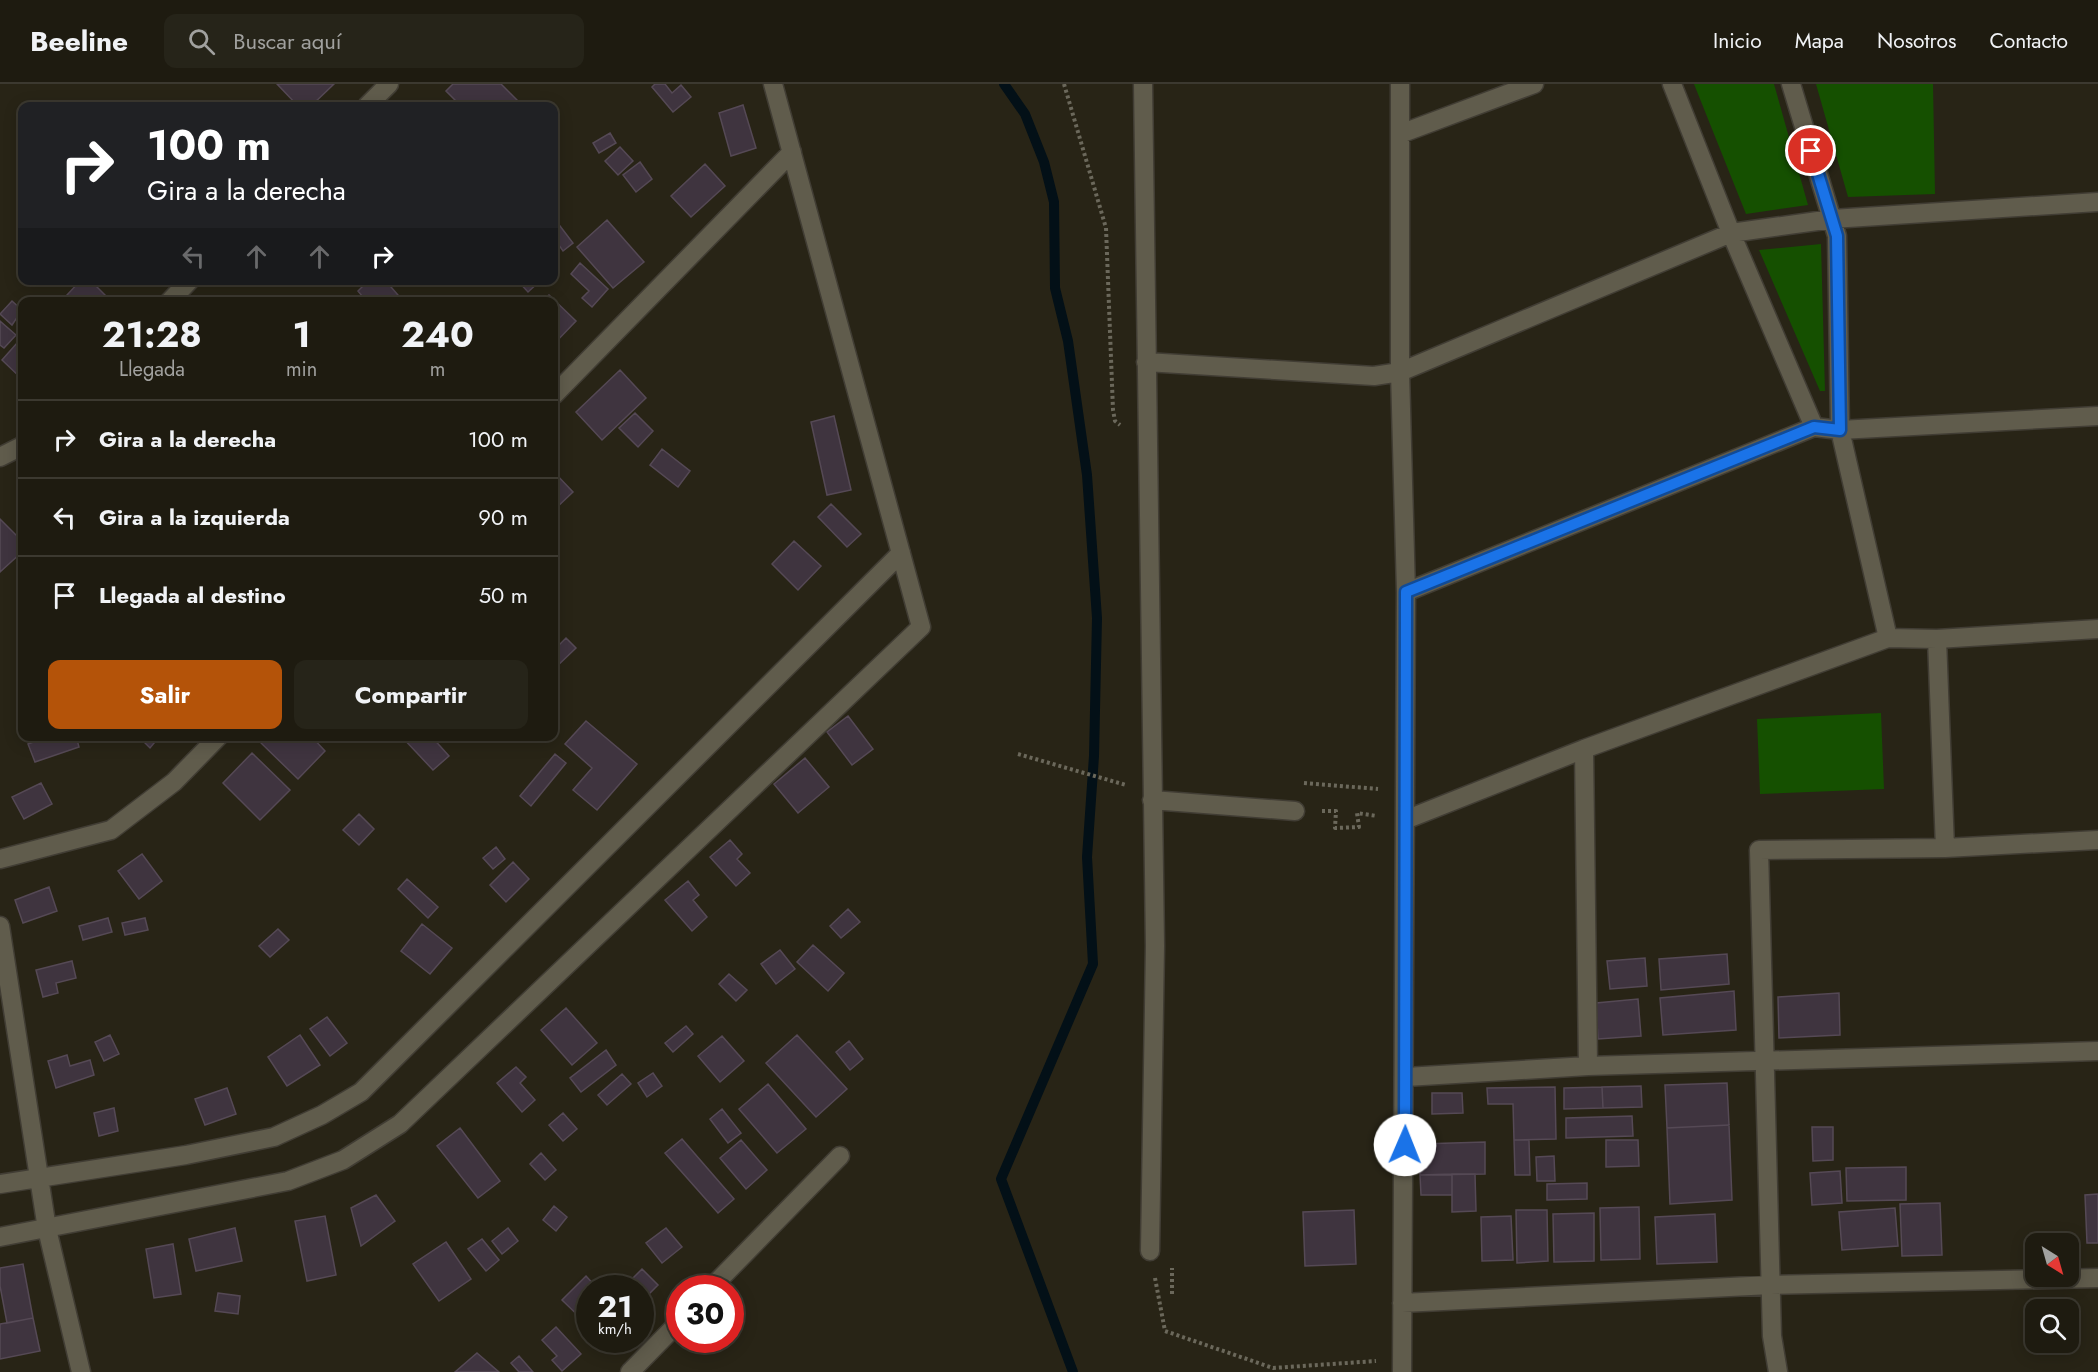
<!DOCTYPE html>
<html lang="es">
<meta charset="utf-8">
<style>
body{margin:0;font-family:Jost,sans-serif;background:#262419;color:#f1f3f6;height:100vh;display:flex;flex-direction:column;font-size:22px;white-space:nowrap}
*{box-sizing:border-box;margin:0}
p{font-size:20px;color:#a1a19f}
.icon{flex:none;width:33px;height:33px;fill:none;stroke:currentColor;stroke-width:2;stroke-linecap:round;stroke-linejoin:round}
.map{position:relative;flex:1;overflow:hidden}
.panel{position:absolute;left:18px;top:213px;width:540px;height:444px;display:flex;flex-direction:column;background:#1e1b10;border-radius:12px;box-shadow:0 3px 15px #0003,0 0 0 2px #3c3930}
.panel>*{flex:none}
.top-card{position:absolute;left:18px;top:18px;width:540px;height:183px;border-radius:12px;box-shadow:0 3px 15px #0003,0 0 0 2px #3c3930;background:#202124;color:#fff;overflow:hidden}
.needle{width:39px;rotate:143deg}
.controls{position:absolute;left:2025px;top:1149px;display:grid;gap:12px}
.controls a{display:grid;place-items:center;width:54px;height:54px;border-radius:12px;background:#1e1b10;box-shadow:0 3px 15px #0003,0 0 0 2px #3c3930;font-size:30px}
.speed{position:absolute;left:576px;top:1191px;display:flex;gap:12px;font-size:30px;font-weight:700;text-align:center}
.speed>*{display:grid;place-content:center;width:78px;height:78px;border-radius:50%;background:#1e1b10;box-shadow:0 3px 15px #0003,0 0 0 2px #3c3930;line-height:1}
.speed small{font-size:15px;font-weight:400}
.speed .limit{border:9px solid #d22;background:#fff;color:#111}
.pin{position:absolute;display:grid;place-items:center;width:51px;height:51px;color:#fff;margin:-26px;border:3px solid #fff;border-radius:50%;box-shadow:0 2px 6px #0007}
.me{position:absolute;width:66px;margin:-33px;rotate:1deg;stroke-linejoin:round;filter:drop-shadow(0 0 4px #0008)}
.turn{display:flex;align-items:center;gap:21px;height:126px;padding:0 30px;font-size:27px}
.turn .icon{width:78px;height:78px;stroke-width:2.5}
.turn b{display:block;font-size:42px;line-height:51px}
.lanes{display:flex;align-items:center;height:57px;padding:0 30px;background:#0003;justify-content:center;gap:30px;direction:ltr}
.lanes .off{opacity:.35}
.eta{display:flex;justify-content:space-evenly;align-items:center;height:102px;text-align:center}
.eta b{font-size:36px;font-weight:700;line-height:42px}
.cta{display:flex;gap:12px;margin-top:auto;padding:12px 30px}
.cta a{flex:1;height:69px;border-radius:12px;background:#b45309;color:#fff;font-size:24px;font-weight:700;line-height:69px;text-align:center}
.cta a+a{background:#262419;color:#f1f3f6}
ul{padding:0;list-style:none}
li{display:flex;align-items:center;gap:18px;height:78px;padding:0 30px;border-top:2px solid #3c3930}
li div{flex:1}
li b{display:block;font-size:22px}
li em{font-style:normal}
header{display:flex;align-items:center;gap:36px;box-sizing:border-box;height:84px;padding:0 30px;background:#1e1b10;border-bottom:2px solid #3c3930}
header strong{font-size:28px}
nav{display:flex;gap:33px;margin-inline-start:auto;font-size:21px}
.search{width:420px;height:54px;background:#262419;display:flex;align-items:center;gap:15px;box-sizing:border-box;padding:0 21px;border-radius:12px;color:#a1a19f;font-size:22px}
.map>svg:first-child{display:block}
.green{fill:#155000}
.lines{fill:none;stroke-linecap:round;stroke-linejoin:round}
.stream{stroke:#031017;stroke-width:10}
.building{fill:#3f343f;stroke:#554955;stroke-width:1.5}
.street-casing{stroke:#413d34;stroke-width:21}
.path{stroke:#6b685b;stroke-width:4;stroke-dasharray:3 3;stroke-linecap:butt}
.street{stroke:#605c4c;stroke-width:18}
.route-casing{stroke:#114b97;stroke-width:15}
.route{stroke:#1a73e8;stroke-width:10}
</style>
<header>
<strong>Beeline</strong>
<div class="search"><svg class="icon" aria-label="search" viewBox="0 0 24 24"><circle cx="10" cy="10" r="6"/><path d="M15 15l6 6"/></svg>Buscar aquí</div>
<nav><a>Inicio</a><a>Mapa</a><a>Nosotros</a><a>Contacto</a></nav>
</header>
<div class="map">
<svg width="2098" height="1288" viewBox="0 0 2098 1288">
<rect width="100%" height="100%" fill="#282416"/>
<path class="green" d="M 1694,0 L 1774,0 L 1808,121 L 1746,130 Z
M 1816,0 L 1933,0 L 1935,110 L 1848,113 Z
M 1821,160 L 1825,307 L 1820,307 L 1759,166 Z
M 1881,629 L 1884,705 L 1760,710 L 1757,635 Z"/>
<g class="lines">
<path class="stream" d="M 1004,0 L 1025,30 L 1044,78 L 1054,118 L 1055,204 L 1068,257 L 1087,391 L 1097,534 L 1094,672 L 1087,773 L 1093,880 L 1001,1095 L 1073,1288"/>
</g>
<path class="building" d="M 277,0 L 334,0 L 311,22 L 298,22 Z
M 453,0 L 501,0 L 523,22 L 461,22 L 446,7 Z
M 655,0 L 665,0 L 672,9 L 681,1 L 691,13 L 673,28 L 652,3 Z
M 743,21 L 756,64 L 731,72 L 719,29 Z
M 610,49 L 616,59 L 599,69 L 593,59 Z
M 620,63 L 633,77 L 618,91 L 605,77 Z
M 640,78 L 652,95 L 636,108 L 623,91 Z
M 705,80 L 725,102 L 691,133 L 671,112 Z
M 607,136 L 644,178 L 613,204 L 577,163 Z
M 560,142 L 573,159 L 563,167 L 554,154 L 554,146 Z
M 580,179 L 608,205 L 592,223 L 582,214 L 589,207 L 571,190 Z
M 81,196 L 90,196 L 112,218 L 74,218 L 67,211 Z
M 369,196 L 385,196 L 404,218 L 367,218 L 358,207 Z
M 517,196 L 536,196 L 538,199 L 528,208 Z
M 549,211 L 576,237 L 554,260 L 554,218 L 542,218 Z
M 12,217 L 22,226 L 12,241 L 0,230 Z
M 0,237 L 16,251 L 4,264 L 0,261 Z
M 17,259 L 22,264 L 22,295 L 2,276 Z
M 620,286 L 646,314 L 602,356 L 576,328 Z
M 635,329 L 653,347 L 638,363 L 619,344 Z
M 834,332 L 851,406 L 827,411 L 811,338 Z
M 662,365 L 690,387 L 678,403 L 650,381 Z
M 554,388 L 573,408 L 554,426 Z
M 831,420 L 861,450 L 847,463 L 818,433 Z
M 0,435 L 22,457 L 22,468 L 0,488 Z
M 794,457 L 821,482 L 798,506 L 772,480 Z
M 566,554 L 576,564 L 554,585 L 554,566 Z
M 848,632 L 873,665 L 852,681 L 827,648 Z
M 586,637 L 637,680 L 597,726 L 573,706 L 592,684 L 565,660 Z
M 50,652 L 76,652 L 79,663 L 35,678 L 28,660 Z
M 138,652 L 160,652 L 150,664 Z
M 265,652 L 311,652 L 325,667 L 298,695 L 260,658 Z
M 401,652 L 431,652 L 449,672 L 433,686 Z
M 252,669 L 290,706 L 260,736 L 223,699 Z
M 555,670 L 566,679 L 531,722 L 520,712 Z
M 805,674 L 829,703 L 798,729 L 774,700 Z
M 41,699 L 52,720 L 24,735 L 12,713 Z
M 359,730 L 374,745 L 359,761 L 343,746 Z
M 730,756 L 742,770 L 737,775 L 750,789 L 736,802 L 710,773 Z
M 496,763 L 505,775 L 493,785 L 483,774 Z
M 142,770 L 162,797 L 139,815 L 118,787 Z
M 513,778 L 529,795 L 506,818 L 490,801 Z
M 407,795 L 438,823 L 428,834 L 398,805 Z
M 688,797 L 699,811 L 693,816 L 707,833 L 692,847 L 665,816 Z
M 49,803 L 57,827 L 23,839 L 15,816 Z
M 848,825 L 860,838 L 841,854 L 830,842 Z
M 108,834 L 112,848 L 83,856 L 79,842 Z
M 145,834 L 148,846 L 125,851 L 122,839 Z
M 422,840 L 452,864 L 430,890 L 401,867 Z
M 278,845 L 289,856 L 270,873 L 259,862 Z
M 813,861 L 844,889 L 828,907 L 797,878 Z
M 780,866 L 795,885 L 776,900 L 761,880 Z
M 1727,870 L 1729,900 L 1661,906 L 1659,875 Z
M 1645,874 L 1647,902 L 1610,905 L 1607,877 Z
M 72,877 L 76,894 L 56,899 L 58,909 L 43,913 L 36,886 Z
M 729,890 L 747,906 L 736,917 L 719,900 Z
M 1734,907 L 1736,946 L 1663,951 L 1660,914 Z
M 1839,909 L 1840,951 L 1779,954 L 1778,913 Z
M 1638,915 L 1641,952 L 1598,955 L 1596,919 Z
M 566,924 L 597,959 L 572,981 L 541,946 Z
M 327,933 L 347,959 L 330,972 L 310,945 Z
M 686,942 L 693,950 L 673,968 L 665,959 Z
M 110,951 L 119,970 L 104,977 L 95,958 Z
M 300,951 L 320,981 L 287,1002 L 268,973 Z
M 797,951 L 847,1005 L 816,1033 L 766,979 Z
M 722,952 L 744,977 L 720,998 L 698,972 Z
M 849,957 L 863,975 L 850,986 L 836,968 Z
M 606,966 L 616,981 L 581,1008 L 570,994 Z
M 67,971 L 70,982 L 90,976 L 94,991 L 56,1004 L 48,977 Z
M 516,983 L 526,993 L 520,999 L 535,1016 L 522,1028 L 497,999 Z
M 653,989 L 662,1002 L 647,1013 L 638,999 Z
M 622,990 L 631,1000 L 607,1021 L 598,1011 Z
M 1727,999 L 1729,1041 L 1667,1044 L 1665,1001 Z
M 768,1000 L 806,1045 L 777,1069 L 739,1025 Z
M 1641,1002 L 1642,1023 L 1603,1024 L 1602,1003 Z
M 1555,1003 L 1556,1055 L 1514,1056 L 1513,1020 L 1488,1020 L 1487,1004 Z
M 1602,1003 L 1603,1024 L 1564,1025 L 1564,1004 Z
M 227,1004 L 236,1030 L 205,1041 L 195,1015 Z
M 1432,1009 L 1462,1009 L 1463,1029 L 1432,1030 Z
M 114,1024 L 118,1047 L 99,1052 L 94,1029 Z
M 722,1025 L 741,1049 L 728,1059 L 710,1035 Z
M 563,1029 L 577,1045 L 563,1057 L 549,1041 Z
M 1632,1032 L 1633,1052 L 1566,1054 L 1566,1034 Z
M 1729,1041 L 1732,1116 L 1670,1120 L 1667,1044 Z
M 1812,1043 L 1833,1043 L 1833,1076 L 1813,1077 Z
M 460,1044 L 500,1097 L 478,1114 L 437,1062 Z
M 682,1055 L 734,1115 L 718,1129 L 665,1069 Z
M 741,1056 L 767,1086 L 746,1105 L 720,1074 Z
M 1514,1056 L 1529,1056 L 1530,1091 L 1515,1091 Z
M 1606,1056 L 1638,1056 L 1639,1082 L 1606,1083 Z
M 1485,1058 L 1485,1090 L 1420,1091 L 1420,1060 Z
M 541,1069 L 556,1086 L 545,1096 L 530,1080 Z
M 1554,1072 L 1555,1097 L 1537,1097 L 1536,1073 Z
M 1906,1083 L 1906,1116 L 1847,1117 L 1846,1084 Z
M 1840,1087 L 1842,1119 L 1812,1121 L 1810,1089 Z
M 1452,1090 L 1475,1090 L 1476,1127 L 1452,1128 Z
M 1452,1090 L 1452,1111 L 1421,1111 L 1420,1091 Z
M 1587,1099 L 1587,1115 L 1547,1116 L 1547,1100 Z
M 2098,1110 L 2098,1159 L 2087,1159 L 2085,1111 Z
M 376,1111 L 395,1137 L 361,1162 L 351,1124 Z
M 1940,1119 L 1942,1171 L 1902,1172 L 1900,1120 Z
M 554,1122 L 567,1133 L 556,1147 L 543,1136 Z
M 1639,1123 L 1640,1175 L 1601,1176 L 1600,1124 Z
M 1895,1124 L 1898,1162 L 1842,1166 L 1839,1128 Z
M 1354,1126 L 1356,1180 L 1305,1182 L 1303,1128 Z
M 1516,1126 L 1547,1126 L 1548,1177 L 1517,1179 Z
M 1594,1129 L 1594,1177 L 1554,1178 L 1553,1130 Z
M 1715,1130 L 1717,1178 L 1657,1180 L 1655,1133 Z
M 325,1132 L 336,1191 L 307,1197 L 295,1137 Z
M 1511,1132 L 1513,1176 L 1482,1177 L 1481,1133 Z
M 235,1144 L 242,1177 L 196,1187 L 189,1155 Z
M 508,1144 L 518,1157 L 502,1170 L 492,1157 Z
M 666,1144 L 682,1163 L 662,1179 L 646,1159 Z
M 482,1155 L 499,1176 L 486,1187 L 468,1165 Z
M 446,1158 L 471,1195 L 439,1217 L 413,1180 Z
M 173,1160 L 181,1210 L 154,1214 L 146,1165 Z
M 23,1180 L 33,1234 L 7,1239 L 0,1202 L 0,1184 Z
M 642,1185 L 658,1201 L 640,1219 L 640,1204 L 623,1204 Z
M 586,1192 L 596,1203 L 607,1193 L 619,1204 L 590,1204 L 590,1243 L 562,1216 Z
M 218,1209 L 240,1212 L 238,1230 L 215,1227 Z
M 33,1234 L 40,1267 L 0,1275 L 0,1240 Z
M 556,1243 L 581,1270 L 562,1287 L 552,1276 L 557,1272 L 542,1256 Z
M 477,1269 L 499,1288 L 455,1288 Z
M 519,1272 L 533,1288 L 519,1288 L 511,1279 Z"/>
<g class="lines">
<g class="street-casing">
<path id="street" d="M 1143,0 L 1155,862 L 1150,1167
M 1400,0 L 1400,288 L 1406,508 L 1402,1288
M 1672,0 L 1731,149 L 1814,343
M 1791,0 L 1837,152 L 1840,346 L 1888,554
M 367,22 L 389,0
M 1400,50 L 1534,0
M 169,218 L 190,196
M 1146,278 L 1374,292 L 1400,288 L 1731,149 L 1832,135 L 2098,118
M 554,311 L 792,68
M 0,373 L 22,362
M 1406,508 L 1814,343 L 1840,346 L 2098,332
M 1937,555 L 1945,764
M 1584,665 L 1588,982
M 1152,716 L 1295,727
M 1405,736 L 1584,665 L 1888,554 L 1937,555 L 2098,545
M 0,775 L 111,746 L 174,698 L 219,652
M 0,842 L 47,1145 L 81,1288
M 1406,993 L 1588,982 L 2098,967
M 0,1100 L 186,1071 L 274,1053 L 322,1031 L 361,1008 L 901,469
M 0,1153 L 288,1097 L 343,1076 L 400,1040 L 921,543 L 773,0
M 711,1204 L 840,1072
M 1402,1219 L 1771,1201 L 2098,1194
M 630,1288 L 680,1237
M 1778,1288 L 1772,1252 L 1759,766 L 1945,764 L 2098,756"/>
</g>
<path class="path" d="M 1064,0 L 1106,144 L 1113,326 L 1115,337 L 1120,341
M 1018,670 L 1126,701
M 1304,699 L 1378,705
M 1322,727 L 1336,727 L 1335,744 L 1359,743 L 1357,729 L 1377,732
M 1155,1194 L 1165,1247 L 1273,1284 L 1376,1277
M 1172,1210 L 1172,1184"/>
<use href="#street" class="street"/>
</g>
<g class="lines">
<g class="route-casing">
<path id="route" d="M 1405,1061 L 1406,508 L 1814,343 L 1840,346 L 1837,152 L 1811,67"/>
</g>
<use href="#route" class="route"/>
</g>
</svg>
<div class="controls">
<a><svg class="needle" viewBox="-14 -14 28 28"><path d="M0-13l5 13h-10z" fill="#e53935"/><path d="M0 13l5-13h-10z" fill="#a1a19f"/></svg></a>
<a><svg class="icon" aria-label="search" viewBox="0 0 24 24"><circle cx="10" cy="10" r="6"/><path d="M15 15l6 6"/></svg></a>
</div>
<div class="speed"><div>21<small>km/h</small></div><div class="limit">30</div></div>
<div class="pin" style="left:1811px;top:67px;background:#d93025"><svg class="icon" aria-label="arrive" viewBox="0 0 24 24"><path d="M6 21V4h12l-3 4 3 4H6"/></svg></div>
<svg class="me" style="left:1405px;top:1061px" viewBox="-20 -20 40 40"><circle r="19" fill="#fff"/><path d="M0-13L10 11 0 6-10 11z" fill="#1a73e8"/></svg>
<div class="top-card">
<div class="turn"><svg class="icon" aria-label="right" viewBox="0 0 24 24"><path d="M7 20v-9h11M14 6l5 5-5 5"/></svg><div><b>100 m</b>Gira a la derecha</div></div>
<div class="lanes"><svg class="icon off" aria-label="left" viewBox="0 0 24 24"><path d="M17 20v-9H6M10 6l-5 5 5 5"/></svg><svg class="icon off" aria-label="ahead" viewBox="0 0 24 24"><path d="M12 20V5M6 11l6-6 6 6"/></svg><svg class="icon off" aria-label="ahead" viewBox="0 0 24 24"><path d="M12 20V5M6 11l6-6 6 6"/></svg><svg class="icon" aria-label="right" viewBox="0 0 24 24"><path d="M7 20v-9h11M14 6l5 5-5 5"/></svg></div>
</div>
<section class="panel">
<div class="eta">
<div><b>21:28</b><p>Llegada</p></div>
<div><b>1</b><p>min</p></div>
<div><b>240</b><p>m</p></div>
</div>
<ul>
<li><svg class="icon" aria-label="right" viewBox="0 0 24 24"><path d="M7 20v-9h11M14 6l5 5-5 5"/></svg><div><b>Gira a la derecha</b></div><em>100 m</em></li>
<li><svg class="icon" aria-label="left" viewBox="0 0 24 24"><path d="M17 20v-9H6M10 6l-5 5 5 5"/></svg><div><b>Gira a la izquierda</b></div><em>90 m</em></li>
<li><svg class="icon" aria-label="arrive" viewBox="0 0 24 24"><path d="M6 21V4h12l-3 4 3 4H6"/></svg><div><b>Llegada al destino</b></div><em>50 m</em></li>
</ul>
<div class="cta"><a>Salir</a><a>Compartir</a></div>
</section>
</div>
